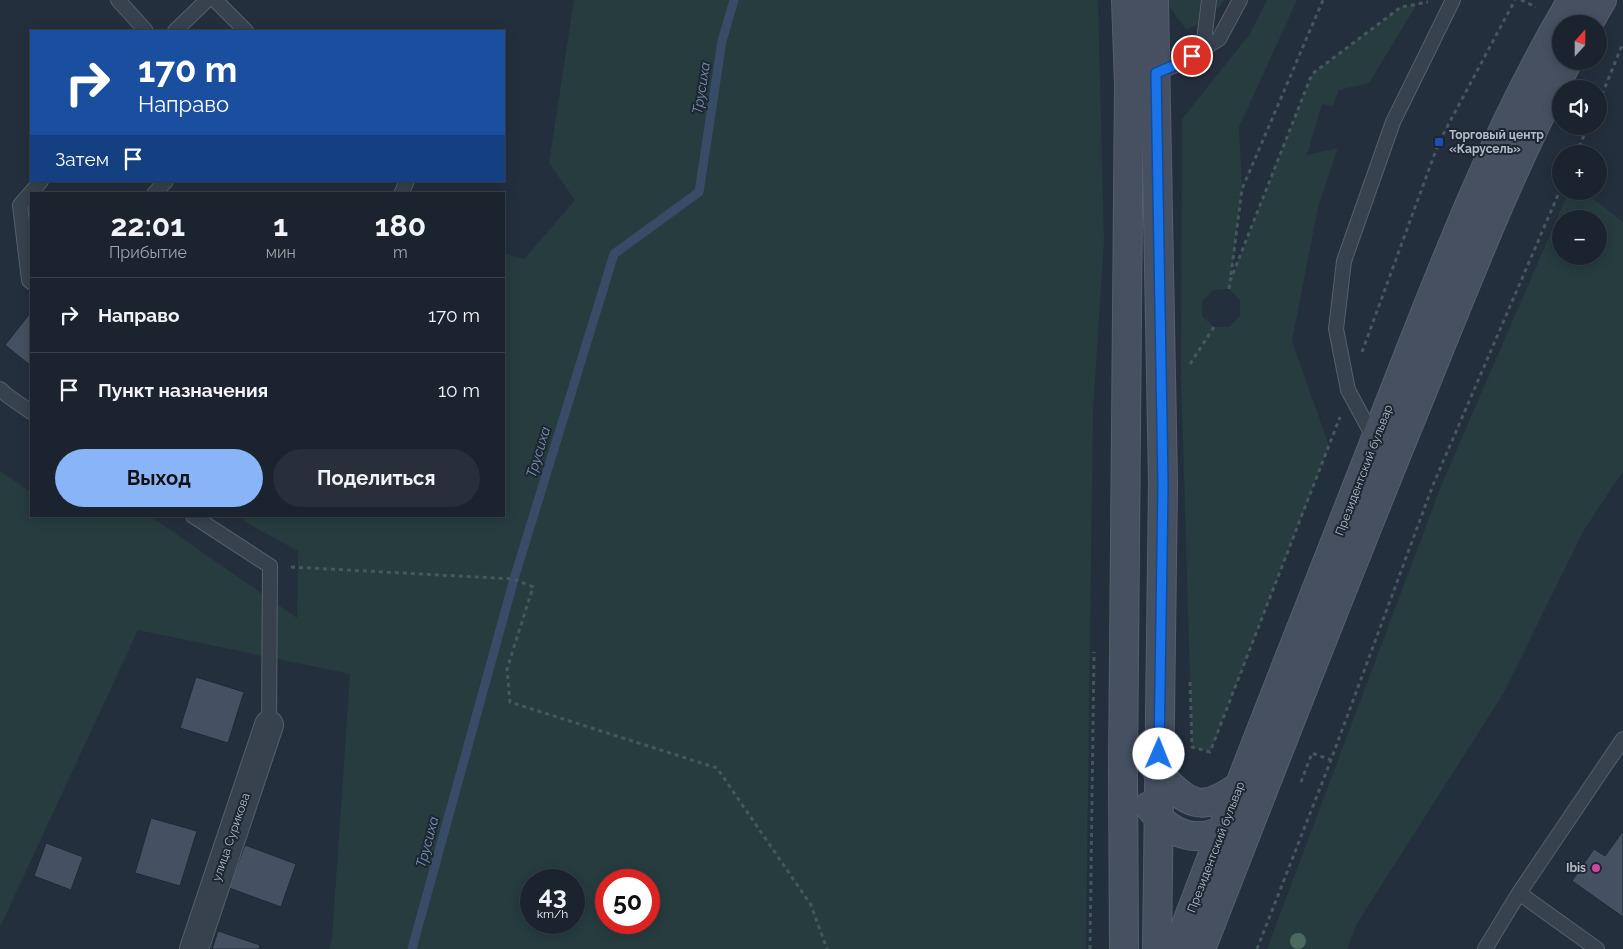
<!DOCTYPE html>
<html lang="ru">
<meta charset="utf-8">
<style>
body{margin:0;font-family:Raleway,sans-serif;background:#282f3a;color:#f1f3f6;height:100vh;display:flex;flex-direction:column;font-size:19px;white-space:nowrap}
*{box-sizing:border-box;margin:0}
p{font-size:16px;color:#a0a4aa}
.icon{flex:none;width:28px;height:28px;fill:none;stroke:currentColor;stroke-width:2;stroke-linecap:round;stroke-linejoin:round}
.map{position:relative;flex:1;overflow:hidden}
.panel{position:absolute;left:30px;top:192px;width:475px;height:325px;display:flex;flex-direction:column;background:#1b232e;border-radius:0px;box-shadow:0 2px 12px #0003,0 0 0 1px #39404a}
.panel>*{flex:none}
.top-card{position:absolute;left:30px;top:30px;width:475px;height:152px;border-radius:0px;box-shadow:0 2px 12px #0003,0 0 0 1px #39404a;background:#1a4fa0;color:#fff;overflow:hidden}
.needle{width:32px;rotate:21deg}
.tools{position:absolute;left:1552px;top:15px;display:grid;gap:10px}
.tools a{display:grid;place-items:center;width:55px;height:55px;border-radius:50%;background:#1b232e;box-shadow:0 2px 12px #0003,0 0 0 1px #39404a;font-size:25px}
.speed{position:absolute;left:520px;top:869px;display:flex;gap:10px;font-size:25px;font-weight:700;text-align:center}
.speed>*{display:grid;place-content:center;width:65px;height:65px;border-radius:50%;background:#1b232e;box-shadow:0 2px 12px #0003,0 0 0 1px #39404a;line-height:1}
.speed small{font-size:12px;font-weight:400}
.speed .limit{border:8px solid #d22;background:#fff;color:#111}
.pin{position:absolute;display:grid;place-items:center;width:42px;height:42px;color:#fff;margin:-21px;border:2px solid #fff;border-radius:50%;box-shadow:0 1px 5px #0007}
.me{position:absolute;width:55px;margin:-28px;rotate:1deg;stroke-linejoin:round;filter:drop-shadow(0 0 4px #0008)}
.turn{display:flex;align-items:center;gap:18px;height:105px;padding:0 25px;font-size:22px}
.turn .icon{width:65px;height:65px;stroke-width:2.5}
.turn b{display:block;font-size:35px;line-height:42px}
.then{display:flex;align-items:center;height:48px;padding:0 25px;background:#0003;gap:10px;font-size:19px}
.eta{display:flex;justify-content:space-evenly;align-items:center;height:85px;text-align:center}
.eta b{font-size:30px;font-weight:700;line-height:35px}
.cta{display:flex;gap:10px;margin-top:auto;padding:10px 25px}
.cta a{flex:1;height:58px;border-radius:30px;background:#8ab4f8;color:#111;font-size:20px;font-weight:700;line-height:58px;text-align:center}
.cta a+a{background:#282f3a;color:#f1f3f6}
ul{padding:0;list-style:none}
li{display:flex;align-items:center;gap:15px;height:75px;padding:0 25px;border-top:1px solid #39404a}
li div{flex:1}
li b{display:block;font-size:19px}
li em{font-style:normal}
.map>svg:first-child{display:block}
.green{fill:#263c3f;fill-rule:evenodd}
.lines{fill:none;stroke-linecap:round;stroke-linejoin:round}
.stream{stroke:#394c67;stroke-width:9}
.building{fill:#455162;stroke:#1f2835}
.service-casing{stroke:#565f6c;stroke-width:16}
.minor-casing{stroke:#565f6c;stroke-width:30}
.secondary-casing{stroke:#565f6c;stroke-width:30}
.path{stroke:#44595c;stroke-width:3;stroke-dasharray:4 4;stroke-linecap:butt}
.service{stroke:#38414e;stroke-width:14}
.minor{stroke:#38414e;stroke-width:28}
.secondary{stroke:#465061;stroke-width:28}
.tree{fill:#4b6a5d}
.route-casing{stroke:#114b97;stroke-width:12}
.route{stroke:#1a73e8;stroke-width:9}
.transit-dot{fill:#1a4fb4;stroke:#1d2633;stroke-width:2}
.hotel-dot{fill:#d1479c;stroke:#1d2633;stroke-width:2}
.labels{text-anchor:middle;dominant-baseline:central;stroke-width:4;stroke-linejoin:round;paint-order:stroke}
.poi-label{font-size:12px;font-weight:bold;fill:#b4bcc9;stroke:#1d2633;text-anchor:start}
.street-label{font-size:12px;fill:#b4bcc9;stroke:#1d2633}
.water-label{font-size:14px;font-style:italic;fill:#7c92b1;stroke:#1d2633}
</style>
<div class="map">
<svg width="1623" height="949" viewBox="0 0 1623 949">
<rect width="100%" height="100%" fill="#242f3e"/>
<path class="green" d="M 574,0 L 1098,0 L 1104,241 L 1093,412 L 1086,949 L 329,949 L 332,939 L 350,674 L 138,630 L 0,927 L 0,471 L 31,492 L 31,516 L 150,516 L 297,618 L 298,551 L 242,520 L 245,516 L 504,516 L 504,253 L 524,259 L 575,200 L 549,163 ZM 531,880 L 574,880 L 574,922 L 531,922 ZM 606,880 L 649,880 L 649,922 L 606,922 Z
M 1167,0 L 1225,0 L 1205,22 L 1186,29 L 1167,4 Z
M 1267,0 L 1297,0 L 1239,127 L 1242,189 L 1231,279 L 1312,74 L 1401,7 L 1417,4 L 1369,83 L 1339,90 L 1333,106 L 1322,104 L 1307,155 L 1338,148 L 1318,207 L 1292,341 L 1329,446 L 1210,752 L 1192,747 L 1181,377 L 1182,119 L 1249,35 ZM 1229,289 L 1240,300 L 1240,316 L 1229,327 L 1214,327 L 1202,316 L 1202,301 L 1213,290 Z
M 1569,191 L 1583,191 L 1623,222 L 1623,471 L 1584,530 L 1503,694 L 1356,925 L 1347,949 L 1267,949 L 1441,486 ZM 1561,219 L 1599,219 L 1599,256 L 1561,256 Z"/>
<g class="lines">
<path class="stream" d="M 412,949 L 514,579 L 614,254 L 699,192 L 722,41 L 734,0"/>
</g>
<path class="building" d="M 31,312 L 31,366 L 5,345 Z
M 196,677 L 244,692 L 228,743 L 180,728 Z
M 151,818 L 197,831 L 180,886 L 135,873 Z
M 1623,831 L 1623,917 L 1572,881 L 1594,849 L 1605,856 Z
M 46,843 L 83,857 L 71,890 L 34,876 Z
M 245,845 L 296,864 L 281,907 L 229,888 Z
M 218,931 L 260,945 L 259,949 L 212,949 Z"/>
<g class="lines">
<g class="service-casing">
<path id="service" d="M 118,0 L 146,31
M 215,0 L 246,31
M 175,31 L 207,0
M 1203,49 L 1209,0
M 1156,73 L 1180,63 L 1219,39 L 1240,0
M 154,194 L 166,181
M 401,194 L 407,181
M 31,282 L 29,280 L 20,205 L 41,181
M 0,389 L 8,396 L 31,412
M 1375,440 L 1348,390 L 1336,329 L 1344,261 L 1393,122 L 1453,0
M 193,516 L 270,566 L 269,725
M 1519,893 L 1597,949
M 1485,949 L 1519,893 L 1623,739"/>
</g>
<g class="minor-casing">
<path id="minor" d="M 194,949 L 269,725"/>
</g>
<g class="secondary-casing">
<path id="secondary" d="M 1154,0 L 1163,483 L 1157,949
M 1588,24 L 1602,0
M 1158,773 C 1189,805 1201,814 1239,786
M 1149,806 C 1171,837 1199,845 1232,826
M 1124,949 L 1123,771 L 1129,84 L 1126,0
M 1177,949 C 1240,780 1308,612 1374,443 C 1433,293 1489,139 1572,0
M 1201,949 C 1273,764 1345,580 1420,397 C 1466,284 1510,169 1568,61"/>
</g>
<path class="path" d="M 1521,0 L 1536,7
M 1599,102 L 1623,43
M 1576,154 L 1588,126
M 1231,275 L 1242,189 L 1323,0
M 1230,281 L 1312,74 L 1401,7 L 1428,2
M 1229,289 L 1230,281
M 1362,352 L 1439,142 L 1515,0
M 1190,364 L 1214,327
M 291,567 L 514,579 L 533,587 L 507,669 L 510,702 L 717,768 L 811,905 L 827,949
M 1190,682 L 1192,747 L 1210,752 L 1340,417
M 1301,782 L 1312,753 L 1331,760
M 1090,949 L 1094,652
M 1257,949 L 1331,760 L 1433,485 L 1561,188"/>
<use href="#service" class="service"/>
<use href="#minor" class="minor"/>
<use href="#secondary" class="secondary"/>
</g>
<circle class="tree" cx="1298" cy="941" r="8"/>
<g class="lines">
<g class="route-casing">
<path id="route" d="M 1159,754 L 1163,484 L 1156,73 L 1180,63 L 1192,56"/>
</g>
<use href="#route" class="route"/>
</g>
<rect class="transit-dot" x="1434" y="137" width="10" height="10" rx="2.5"/>
<circle class="hotel-dot" cx="1596" cy="868" r="5"/>
<g class="labels">
<g class="poi-label">
<text x="1449" y="135">Торговый центр<tspan x="1449" dy="14">«Карусель»</tspan></text>
<text x="1586" y="868" text-anchor="end">Ibis</text>
</g>
<g class="street-label">
<text transform="translate(1364 470) rotate(-69)">Президентский бульвар</text>
<text transform="translate(231 837) rotate(-71)">улица Сурикова</text>
<text transform="translate(1216 847) rotate(-69)">Президентский бульвар</text>
</g>
<g class="water-label">
<text transform="translate(701 88) rotate(-81)">Трусиха</text>
<text transform="translate(538 452) rotate(-73)">Трусиха</text>
<text transform="translate(427 842) rotate(-75)">Трусиха</text>
</g>
</g>
</svg>
<div class="tools">
<a><svg class="needle" viewBox="-14 -14 28 28"><path d="M0-13l5 13h-10z" fill="#e53935"/><path d="M0 13l5-13h-10z" fill="#a0a4aa"/></svg></a>
<a><svg class="icon" aria-label="sound" viewBox="0 0 24 24"><path d="M4 9h4l5-4v14l-5-4H4zM17 9q2 3 0 6"/></svg></a>
<a>+</a>
<a>−</a>
</div>
<div class="speed"><div>43<small>km/h</small></div><div class="limit">50</div></div>
<div class="pin" style="left:1192px;top:56px;background:#d93025"><svg class="icon" aria-label="arrive" viewBox="0 0 24 24"><path d="M6 21V4h12l-3 4 3 4H6"/></svg></div>
<svg class="me" style="left:1159px;top:754px" viewBox="-20 -20 40 40"><circle r="19" fill="#fff"/><path d="M0-13L10 11 0 6-10 11z" fill="#1a73e8"/></svg>
<div class="top-card">
<div class="turn"><svg class="icon" aria-label="right" viewBox="0 0 24 24"><path d="M7 20v-9h11M14 6l5 5-5 5"/></svg><div><b>170 m</b>Направо</div></div>
<div class="then">Затем<svg class="icon" aria-label="arrive" viewBox="0 0 24 24"><path d="M6 21V4h12l-3 4 3 4H6"/></svg></div>
</div>
<section class="panel">
<div class="eta">
<div><b>22:01</b><p>Прибытие</p></div>
<div><b>1</b><p>мин</p></div>
<div><b>180</b><p>m</p></div>
</div>
<ul>
<li><svg class="icon" aria-label="right" viewBox="0 0 24 24"><path d="M7 20v-9h11M14 6l5 5-5 5"/></svg><div><b>Направо</b></div><em>170 m</em></li>
<li><svg class="icon" aria-label="arrive" viewBox="0 0 24 24"><path d="M6 21V4h12l-3 4 3 4H6"/></svg><div><b>Пункт назначения</b></div><em>10 m</em></li>
</ul>
<div class="cta"><a>Выход</a><a>Поделиться</a></div>
</section>
</div>
